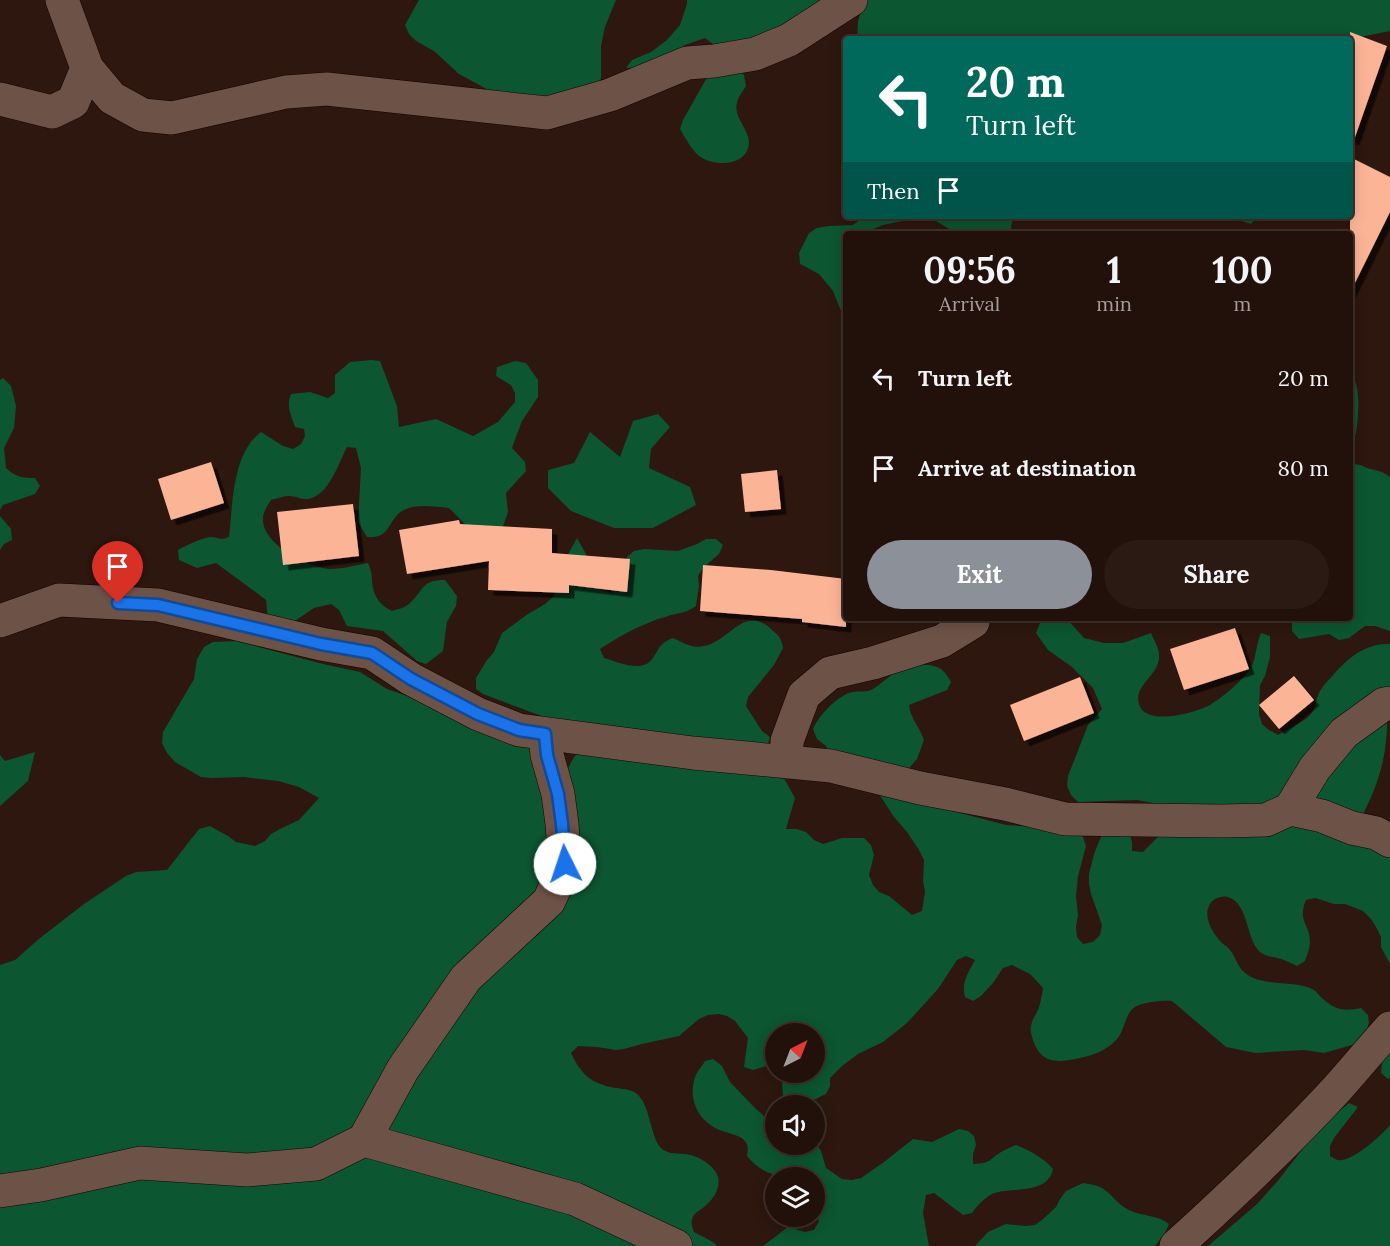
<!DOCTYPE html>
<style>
body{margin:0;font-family:Lora,serif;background:#2a1a13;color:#f1f3f6;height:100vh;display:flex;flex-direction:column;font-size:22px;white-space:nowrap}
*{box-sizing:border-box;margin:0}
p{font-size:20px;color:#a29d9c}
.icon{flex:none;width:33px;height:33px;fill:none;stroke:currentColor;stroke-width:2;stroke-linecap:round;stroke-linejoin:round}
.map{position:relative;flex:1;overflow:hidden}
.drawer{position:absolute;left:843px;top:231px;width:510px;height:390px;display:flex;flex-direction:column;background:#22110a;border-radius:6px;box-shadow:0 3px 15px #0003,0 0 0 2px #3f312b}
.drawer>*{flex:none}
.guide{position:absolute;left:843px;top:36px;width:510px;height:183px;border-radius:6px;box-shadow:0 3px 15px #0003,0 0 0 2px #3f312b;background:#00695c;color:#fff;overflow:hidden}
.needle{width:39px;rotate:42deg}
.controls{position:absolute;left:765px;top:1023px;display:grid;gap:12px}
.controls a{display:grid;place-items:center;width:60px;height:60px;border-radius:50%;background:#22110a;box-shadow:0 3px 15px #0003,0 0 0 2px #3f312b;font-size:30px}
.pin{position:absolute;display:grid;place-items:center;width:51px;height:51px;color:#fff;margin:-62px -26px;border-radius:50% 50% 50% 0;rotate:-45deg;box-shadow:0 0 6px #0007}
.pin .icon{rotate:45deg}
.me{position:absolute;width:66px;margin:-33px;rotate:356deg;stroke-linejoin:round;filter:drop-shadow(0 0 4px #0008)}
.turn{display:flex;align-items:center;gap:21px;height:126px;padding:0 24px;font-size:27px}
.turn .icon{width:78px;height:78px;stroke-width:2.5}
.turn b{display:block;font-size:42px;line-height:51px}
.then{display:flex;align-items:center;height:57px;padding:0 24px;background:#0003;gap:12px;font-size:22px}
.eta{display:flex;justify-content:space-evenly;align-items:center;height:102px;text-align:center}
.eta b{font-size:36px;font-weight:700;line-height:42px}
.primary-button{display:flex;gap:12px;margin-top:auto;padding:12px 24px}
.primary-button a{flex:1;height:69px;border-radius:36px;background:#8c9099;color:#fff;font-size:24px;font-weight:700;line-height:69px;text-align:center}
.primary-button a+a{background:#2a1a13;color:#f1f3f6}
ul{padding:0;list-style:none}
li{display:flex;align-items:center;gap:18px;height:90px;padding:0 24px}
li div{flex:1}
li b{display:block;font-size:22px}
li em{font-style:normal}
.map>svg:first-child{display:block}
.forest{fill:#0c5631}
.building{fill:#fcb497;filter:url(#shadow)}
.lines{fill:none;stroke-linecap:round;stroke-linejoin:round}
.minor-casing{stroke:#140300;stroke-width:34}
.minor{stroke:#6d5247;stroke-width:33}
.route-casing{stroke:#114b97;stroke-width:15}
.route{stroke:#1a73e8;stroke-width:10}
</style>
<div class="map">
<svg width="1390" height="1246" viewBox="0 0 1390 1246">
<defs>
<filter id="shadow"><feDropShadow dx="5.5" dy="5.5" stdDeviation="0" flood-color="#0009"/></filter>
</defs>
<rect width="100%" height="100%" fill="#2d170e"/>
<path class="forest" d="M 419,0 L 616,0 L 605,27 L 601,46 L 601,78 L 592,98 L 577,112 L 494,93 L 459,74 L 434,51 L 416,41 L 409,34 L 405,25 Z
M 687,0 L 826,0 L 738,68 L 744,75 L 746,86 C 743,91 738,97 737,103 C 733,117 749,129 749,143 C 747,167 714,167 699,156 C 691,149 686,139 680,129 L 683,120 L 714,65 L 715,54 L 713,44 L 705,38 L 685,45 L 651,67 L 626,68 L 632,60 L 651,52 L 667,40 L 680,25 L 687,4 Z
M 864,0 L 1390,0 L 1390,31 L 1350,39 L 857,39 L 858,22 Z
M 865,216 L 1013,216 L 1010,234 L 958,234 L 934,220 L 902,221 L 883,225 L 873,229 L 869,234 L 846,234 L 846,311 L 841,311 L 833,291 L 819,274 L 800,264 L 799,253 L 809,233 L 817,228 L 829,226 L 853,225 Z
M 1194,216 L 1256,216 L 1257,217 L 1251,224 L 1229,217 L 1197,220 Z
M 371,360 L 380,361 L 397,406 L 399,427 L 436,419 L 473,436 L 498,422 L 515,402 L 515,393 L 511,385 L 496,376 L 497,367 L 515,361 L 526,363 L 538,380 L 538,397 L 522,421 L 512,448 L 525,462 L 526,471 L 506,493 L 508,512 L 492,558 L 467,526 L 449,508 C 434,507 416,503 402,511 C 387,521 391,539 367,537 L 358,522 L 361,468 L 356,448 L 347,447 C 339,462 329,496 308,499 C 302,500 296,496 289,496 C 283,496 276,499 271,500 C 268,505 263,512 263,518 C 261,544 308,568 330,569 C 343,569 356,565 368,563 C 373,573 371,578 373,588 C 375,599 383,607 392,611 C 398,609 405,608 410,603 C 424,590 421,580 445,580 L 457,596 L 456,606 L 447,622 L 443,651 L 426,664 L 417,661 L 383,631 L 347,626 L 339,610 L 331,604 L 314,608 L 283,629 L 268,619 L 266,600 L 216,563 L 197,568 L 179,560 L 178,550 C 187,545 199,539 210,537 C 219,537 219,541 229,537 C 233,503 232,454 261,432 L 283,446 L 293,449 L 301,444 L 305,436 L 304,429 L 295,427 C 291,415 286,406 291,394 L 310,392 L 328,398 L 335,393 L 335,375 L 350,362 Z
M 1350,373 C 1364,385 1358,437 1350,453 Z
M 3,378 L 11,386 L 16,406 L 14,428 L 4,448 L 6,468 C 15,477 23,478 35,478 L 40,486 L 35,494 L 3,505 L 0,510 L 0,380 Z
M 658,414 L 670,427 L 651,449 L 649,468 L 690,487 L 696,505 L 653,528 L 614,528 L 571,511 L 548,488 L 548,470 L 574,463 L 590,432 L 620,457 L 633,421 Z
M 1350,461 L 1351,464 C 1363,464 1362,467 1371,469 C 1379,471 1384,472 1390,477 L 1390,631 L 1375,626 L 1365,626 L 1349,638 L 1339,640 L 1329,634 L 1299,639 L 1292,631 L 1292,618 L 1350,618 Z
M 0,516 L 11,529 L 12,540 L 4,544 L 0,550 Z
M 577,538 L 586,554 L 597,583 L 603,591 L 612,593 C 624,583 625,572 627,557 L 634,551 L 644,549 L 678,551 L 697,544 L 706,539 L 716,539 L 723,545 L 719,554 L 703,568 L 698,576 L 699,586 L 696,606 C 684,615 677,612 665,617 C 641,624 620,636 600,649 L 604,658 C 619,662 642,674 653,658 C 661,646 659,644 673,638 C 684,643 692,649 704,646 C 730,641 744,604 771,629 C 779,636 781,637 783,648 L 774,665 L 748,697 L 746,706 L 762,731 L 770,737 L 767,747 L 772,767 L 785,780 L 795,798 L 786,829 L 797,829 L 806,832 L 814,840 L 823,844 L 842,838 L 864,838 L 871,845 L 874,855 L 869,875 L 873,885 L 879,892 L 889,896 L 912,915 L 922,911 L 925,892 L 923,881 L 924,860 L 919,850 L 907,832 L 894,817 L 877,791 L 829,755 L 826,746 L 817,739 L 813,729 C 818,717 835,698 849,693 C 856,690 865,693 871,690 C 881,685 888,676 898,671 C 908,665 928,662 939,668 C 945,671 948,677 951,682 L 947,690 L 909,705 C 911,720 920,727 924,740 L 917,759 L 904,774 L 945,809 L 1006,825 L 1077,830 L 1083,837 L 1086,846 L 1078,876 L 1076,896 L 1078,915 L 1076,927 L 1077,937 L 1083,944 L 1093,942 L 1100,935 L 1102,925 L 1091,894 L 1089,884 L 1089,874 L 1094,854 L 1102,834 L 1129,832 L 1132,842 L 1132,851 L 1143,852 L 1172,823 L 1169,806 L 1137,800 L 1078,802 L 1071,795 L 1067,786 L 1068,776 L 1088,725 L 1102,709 L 1093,688 L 1072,667 L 1048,650 L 1036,633 L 1040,623 L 1045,618 L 1066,618 L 1084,638 L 1104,643 L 1123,643 L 1151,633 C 1154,640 1159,648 1159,655 C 1161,674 1133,685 1139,704 C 1145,727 1195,713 1210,705 C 1224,696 1237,685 1248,672 C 1257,661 1255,646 1261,633 L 1270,636 L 1270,657 L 1265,676 L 1260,685 L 1259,714 L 1262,724 L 1269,730 L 1278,735 C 1289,728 1306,722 1313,711 C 1316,705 1316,699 1319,693 C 1322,686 1329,680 1334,674 C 1349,657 1366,643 1390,644 L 1390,685 L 1386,689 C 1390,741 1385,772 1361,818 L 1390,845 L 1390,964 L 1381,947 L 1381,937 L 1376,927 L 1371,919 L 1363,911 L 1345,904 L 1334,904 L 1315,898 L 1306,900 C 1297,921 1310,924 1310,942 C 1310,948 1307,955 1305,961 L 1297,966 C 1292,963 1286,961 1281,959 C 1275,957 1268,957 1263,954 C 1245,944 1251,905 1228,897 C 1223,896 1219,897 1215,899 C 1199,910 1211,932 1222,943 C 1224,945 1227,946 1229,949 C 1235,955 1237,966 1244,972 C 1261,988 1295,979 1314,990 C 1317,992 1320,997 1323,999 C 1337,1011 1344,1011 1361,1008 L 1368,1015 L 1369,1023 L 1366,1032 L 1360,1039 L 1352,1045 L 1324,1053 L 1304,1050 L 1255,1053 L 1226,1047 L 1172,1001 C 1163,1000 1143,1002 1135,1007 C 1125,1013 1125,1030 1117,1039 C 1107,1050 1095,1055 1080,1058 C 1054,1064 1038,1063 1031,1033 C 1029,1022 1036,1016 1039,1007 C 1041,1001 1042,994 1043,988 L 1030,974 L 1012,965 L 1003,968 L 993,983 L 981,996 L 973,1001 L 965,997 C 961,983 968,973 975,960 L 966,956 L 957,960 L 938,989 L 907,1023 L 883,1042 L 858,1054 L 842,1066 L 830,1078 L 830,1086 L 826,1094 C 813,1100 800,1109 786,1104 C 782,1093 781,1086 784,1075 L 783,1073 L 814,1072 L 814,1034 L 776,1034 L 775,1066 L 770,1065 L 753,1070 L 744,1067 L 748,1038 L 735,1021 L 727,1016 L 719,1014 L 708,1015 L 699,1019 L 679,1036 L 642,1044 L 624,1049 L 616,1050 L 597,1047 L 578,1046 L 571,1053 C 581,1074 591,1084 616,1088 C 623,1089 631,1089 637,1094 C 651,1106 650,1137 661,1148 C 667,1154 675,1153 683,1154 C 695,1154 711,1163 717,1174 C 722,1186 714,1199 705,1206 C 702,1209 696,1212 694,1215 C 690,1220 692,1227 694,1232 L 713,1242 L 717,1246 L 0,1246 L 0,965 L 15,960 L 40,938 L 84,904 L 126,876 L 136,872 L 167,870 L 199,829 L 210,826 L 228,836 L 236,842 L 255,846 L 265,841 L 271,834 L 280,829 L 299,820 L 319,798 L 299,787 L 278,781 L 244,777 L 212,778 L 201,777 L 175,762 L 167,753 L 162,743 L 163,732 L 194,679 L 197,659 L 204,647 L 213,642 L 236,641 L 319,663 L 360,672 L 387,689 L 416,699 L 532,746 L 564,776 L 574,757 L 582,750 L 555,721 L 483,694 L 476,689 L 476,678 L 487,660 L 494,652 L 502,633 L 528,614 L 545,604 L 553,597 L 562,577 L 567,556 Z
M 35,752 L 28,781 L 0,806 L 0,755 L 5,761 Z
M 1390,1048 L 1390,1077 L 1388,1079 L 1381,1073 L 1382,1063 Z
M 713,1059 L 722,1066 L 730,1082 L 754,1107 L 775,1126 L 776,1144 L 814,1144 L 815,1142 L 821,1151 L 826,1168 L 842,1179 L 852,1180 L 861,1178 L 884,1162 L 913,1139 L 932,1142 L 959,1129 L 968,1131 L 974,1136 L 976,1145 L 973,1154 L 973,1164 C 992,1163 988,1160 1001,1152 C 1006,1149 1011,1147 1016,1145 C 1030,1151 1043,1157 1053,1169 C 1047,1196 1012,1186 992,1194 C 984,1198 977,1206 972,1213 L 963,1215 L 934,1193 L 926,1195 L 923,1213 L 929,1246 L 763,1246 L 788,1227 L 805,1232 L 814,1230 L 819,1221 L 815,1213 L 814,1178 C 789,1178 765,1179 747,1156 C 748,1150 749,1144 743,1139 C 737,1134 725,1133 717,1129 C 697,1119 688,1099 695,1077 C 697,1072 702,1066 705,1061 Z
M 1349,1103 L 1358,1107 L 1334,1138 L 1330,1146 L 1330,1156 C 1332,1157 1336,1160 1338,1160 C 1351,1163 1382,1135 1390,1125 L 1390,1246 L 1208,1246 L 1256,1205 L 1276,1183 L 1319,1128 Z
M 1083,1183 C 1090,1184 1096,1185 1102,1188 C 1112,1194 1118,1205 1129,1210 C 1143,1217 1156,1214 1169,1224 L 1165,1233 L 1155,1246 L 975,1246 L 988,1232 L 1006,1224 L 1025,1226 L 1035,1225 L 1043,1219 L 1056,1207 L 1060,1199 L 1066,1191 Z"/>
<path class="building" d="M 1350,32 L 1387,46 L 1354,140 L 1350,139 Z
M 1350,157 L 1390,177 L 1390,212 L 1350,293 Z
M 211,462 L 224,503 L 171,520 L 158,479 Z
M 777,470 L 781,509 L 745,512 L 741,474 Z
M 353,504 L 359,556 L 283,565 L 277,512 Z
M 459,520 L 460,524 L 552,529 L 552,553 L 630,559 L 627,592 L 569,585 L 569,593 L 488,590 L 489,561 L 407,574 L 399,530 Z
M 703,565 L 771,570 L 846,579 L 846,627 L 802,622 L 802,619 L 700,611 Z
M 1235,628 L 1249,669 L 1184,690 L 1170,649 Z
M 1294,676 L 1314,700 L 1279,729 L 1259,705 Z
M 1080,677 L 1094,713 L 1024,741 L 1010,705 Z"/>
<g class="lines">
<g class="minor-casing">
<path id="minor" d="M 87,68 L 112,98 L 143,115 L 172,118 L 286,92 L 327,89 L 547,113 L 610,95 L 687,63 L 714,61 L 755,54 L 789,40 L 851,0
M 0,99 L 52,112 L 73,102 L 87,68 L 62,0
M 0,621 L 59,600 L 158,605 L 321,644 L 372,653 L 411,679 L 478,714 L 519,730 L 693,753 L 831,766 L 920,788 L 1005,804 L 1065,819 L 1221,821 L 1266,820 L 1290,809 L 1322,816 L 1352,828 L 1376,833 L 1390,841
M 787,762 L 787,741 L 804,695 L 830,673 L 873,663 L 942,641 L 973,622
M 1290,809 L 1315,768 L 1344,733 L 1384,704 L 1390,703
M 364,1140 L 403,1069 L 466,978 L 549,901 L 565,865 L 562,824 L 558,794 L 547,755 L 545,734
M 0,1191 L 41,1185 L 140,1163 L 247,1170 L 316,1164 L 364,1140 L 575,1199 L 676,1246
M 1176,1246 C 1231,1196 1285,1145 1335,1091 C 1354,1070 1371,1049 1390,1028"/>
</g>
<use href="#minor" class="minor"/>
</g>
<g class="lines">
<g class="route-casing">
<path id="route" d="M 118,603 L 158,605 L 321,644 L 372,653 L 411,679 L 478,714 L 519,730 L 545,734 L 547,755 L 558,794 L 562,824 L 565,864"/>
</g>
<use href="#route" class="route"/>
</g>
</svg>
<div class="controls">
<a><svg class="needle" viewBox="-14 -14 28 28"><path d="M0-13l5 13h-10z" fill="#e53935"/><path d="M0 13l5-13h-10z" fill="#a29d9c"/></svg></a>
<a><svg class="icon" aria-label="sound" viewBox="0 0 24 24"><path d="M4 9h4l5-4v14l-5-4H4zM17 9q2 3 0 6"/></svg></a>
<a><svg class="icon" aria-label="layers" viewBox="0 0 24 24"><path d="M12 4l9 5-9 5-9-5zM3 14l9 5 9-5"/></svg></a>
</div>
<div class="pin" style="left:118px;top:603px;background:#d93025"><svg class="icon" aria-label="arrive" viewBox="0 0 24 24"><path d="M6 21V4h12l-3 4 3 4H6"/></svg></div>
<svg class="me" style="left:565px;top:864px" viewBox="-20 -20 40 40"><circle r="19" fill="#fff"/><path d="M0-13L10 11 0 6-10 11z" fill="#1a73e8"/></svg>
<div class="guide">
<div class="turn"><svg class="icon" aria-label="left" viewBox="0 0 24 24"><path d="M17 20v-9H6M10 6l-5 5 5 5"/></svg><div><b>20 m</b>Turn left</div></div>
<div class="then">Then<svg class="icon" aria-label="arrive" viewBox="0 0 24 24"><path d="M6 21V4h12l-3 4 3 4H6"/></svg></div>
</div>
<section class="drawer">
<div class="eta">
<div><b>09:56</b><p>Arrival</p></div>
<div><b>1</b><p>min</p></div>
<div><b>100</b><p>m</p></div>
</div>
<ul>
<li><svg class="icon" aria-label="left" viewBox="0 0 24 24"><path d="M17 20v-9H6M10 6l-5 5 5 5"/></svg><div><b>Turn left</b></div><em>20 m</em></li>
<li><svg class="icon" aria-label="arrive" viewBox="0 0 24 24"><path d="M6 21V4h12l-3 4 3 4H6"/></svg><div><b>Arrive at destination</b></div><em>80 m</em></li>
</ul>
<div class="primary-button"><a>Exit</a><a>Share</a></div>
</section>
</div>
